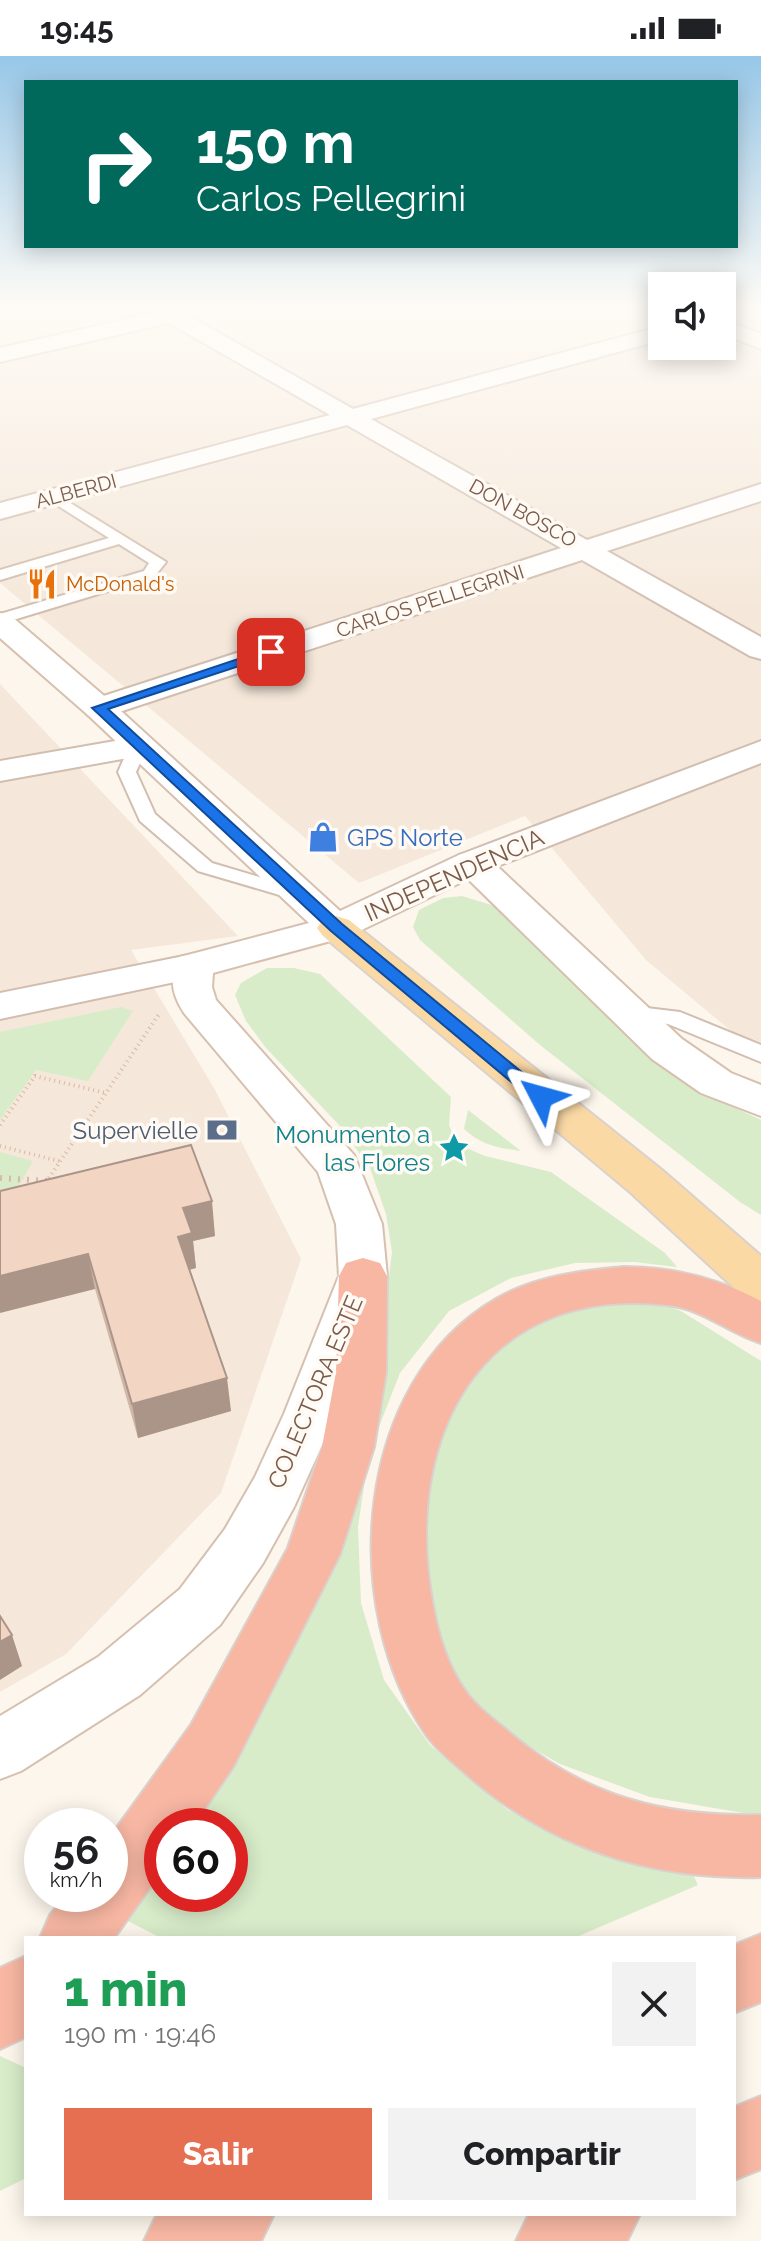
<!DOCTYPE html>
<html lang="es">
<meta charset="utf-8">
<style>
body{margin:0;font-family:Raleway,sans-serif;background:#f2f2f2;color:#202124;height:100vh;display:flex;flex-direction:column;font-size:30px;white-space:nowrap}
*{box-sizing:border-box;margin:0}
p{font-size:26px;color:#757577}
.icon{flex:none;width:44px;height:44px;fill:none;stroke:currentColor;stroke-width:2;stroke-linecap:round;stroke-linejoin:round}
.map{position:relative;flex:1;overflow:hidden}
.details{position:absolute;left:24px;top:1880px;width:712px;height:280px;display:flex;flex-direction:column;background:#fff;border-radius:0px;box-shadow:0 4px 20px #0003}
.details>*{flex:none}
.guide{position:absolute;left:24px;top:24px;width:714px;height:168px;border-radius:0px;box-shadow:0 4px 20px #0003;background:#00695c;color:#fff;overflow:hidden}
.fabs{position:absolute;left:648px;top:216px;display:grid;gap:16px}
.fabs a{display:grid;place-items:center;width:88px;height:88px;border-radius:0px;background:#fff;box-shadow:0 4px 20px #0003;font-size:40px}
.speed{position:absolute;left:24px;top:1752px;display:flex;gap:16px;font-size:40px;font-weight:700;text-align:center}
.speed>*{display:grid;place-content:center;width:104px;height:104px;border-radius:50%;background:#fff;box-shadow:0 4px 20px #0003;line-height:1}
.speed small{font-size:20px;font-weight:400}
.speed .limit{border:12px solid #d22;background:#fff;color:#111}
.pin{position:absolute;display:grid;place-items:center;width:68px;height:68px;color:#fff;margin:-34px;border-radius:16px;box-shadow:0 4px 12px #0006}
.me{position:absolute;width:88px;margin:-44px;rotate:309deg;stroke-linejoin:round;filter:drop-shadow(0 0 6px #0008)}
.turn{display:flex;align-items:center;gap:28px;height:168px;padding:0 40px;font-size:36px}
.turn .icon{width:104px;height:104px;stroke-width:2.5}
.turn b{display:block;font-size:56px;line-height:68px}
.round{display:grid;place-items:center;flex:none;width:84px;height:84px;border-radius:0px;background:#f2f2f2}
.summary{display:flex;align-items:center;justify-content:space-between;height:136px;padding:0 40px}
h1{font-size:48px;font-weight:800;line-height:60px;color:#1e9e55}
.button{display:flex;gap:16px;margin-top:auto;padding:16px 40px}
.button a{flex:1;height:92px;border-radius:0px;background:#e76f51;color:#fff;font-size:32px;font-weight:800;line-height:92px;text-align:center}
.button a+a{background:#f2f2f2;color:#202124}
.status{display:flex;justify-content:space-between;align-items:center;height:56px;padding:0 40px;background:#fff;direction:ltr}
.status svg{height:22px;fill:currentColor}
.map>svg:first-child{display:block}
.residential{fill:#f5e8da}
.green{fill:#d8ecc9}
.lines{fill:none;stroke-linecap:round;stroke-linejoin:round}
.lane-casing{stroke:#d1beb0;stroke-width:4}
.street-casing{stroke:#d1beb0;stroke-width:4}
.secondary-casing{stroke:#d6c0b0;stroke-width:4}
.primary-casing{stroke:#dad1cd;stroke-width:4}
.highway-casing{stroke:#dad1cd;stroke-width:4}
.path-far1{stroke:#d9b8a5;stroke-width:4;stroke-dasharray:1 4;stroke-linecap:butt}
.path{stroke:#d9b8a5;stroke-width:6;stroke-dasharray:2 7;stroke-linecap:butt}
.lane{fill:#fff;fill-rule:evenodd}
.street{fill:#fff;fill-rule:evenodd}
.secondary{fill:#fff;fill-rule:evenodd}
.primary{fill:#fbd9a5;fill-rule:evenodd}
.highway{fill:#f7b7a3;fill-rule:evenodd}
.wall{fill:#d1b7a8}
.shaded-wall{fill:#aa9588}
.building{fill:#f3d5c3;stroke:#aa9588;stroke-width:2}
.route{fill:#1a73e8;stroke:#114b97;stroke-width:2}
.labels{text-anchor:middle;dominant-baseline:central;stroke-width:7;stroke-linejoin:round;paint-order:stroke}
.far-street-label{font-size:20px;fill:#7a5c4d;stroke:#fffaf3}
.far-food-label{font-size:20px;fill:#c56008;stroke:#fffaf3;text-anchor:start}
.shop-label{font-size:24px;fill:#366cbe;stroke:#fffaf3;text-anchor:start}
.street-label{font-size:24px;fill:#7a5c4d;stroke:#fffaf3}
.service-label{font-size:24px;fill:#4e5e75;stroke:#fffaf3;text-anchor:end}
.culture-label{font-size:24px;fill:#0d838f;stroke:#fffaf3;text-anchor:end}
</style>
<div class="status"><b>19:45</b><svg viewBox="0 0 49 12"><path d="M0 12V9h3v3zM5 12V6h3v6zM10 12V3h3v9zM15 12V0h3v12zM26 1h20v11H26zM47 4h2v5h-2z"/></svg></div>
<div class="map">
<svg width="761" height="2185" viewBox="0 0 761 2185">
<rect width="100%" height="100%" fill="#fdf6ec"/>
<path class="residential" d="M 0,251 L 662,251 L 662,290 L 722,290 L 722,251 L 761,251 L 761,986 L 731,975 L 646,904 L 525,760 L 359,827 L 0,527 Z
M 0,628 L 238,880 L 131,894 L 214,1032 L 301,1203 L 221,1437 L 66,1598 L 0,1636 Z"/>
<path class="green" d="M 462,840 L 498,851 L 657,1005 L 689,1030 L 761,1064 L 761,1159 L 740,1146 L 540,989 L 420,884 L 413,871 L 419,854 L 443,842 Z
M 267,912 L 294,912 L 320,918 L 451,1041 L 449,1069 L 457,1088 L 485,1100 L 551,1116 L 665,1197 L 677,1211 L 634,1206 L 575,1207 L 511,1222 L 449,1255 L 400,1317 L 369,1396 L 358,1471 L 361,1547 L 384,1624 L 430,1689 L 508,1754 L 605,1793 L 689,1810 L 698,1829 L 574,1882 L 161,1882 L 116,1859 L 162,1790 L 162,1838 L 230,1838 L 230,1770 L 176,1770 L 378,1311 L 392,1196 L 386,1158 L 370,1112 L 339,1069 L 266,992 L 246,965 L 235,939 L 241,927 Z
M 121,951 L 133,955 L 88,1025 L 36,1014 L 0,1064 L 0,976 Z
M 468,1054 L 521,1095 C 498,1092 481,1089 464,1073 Z
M 0,1096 L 33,1105 L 12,1143 L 0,1146 Z
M 612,1244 L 658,1246 L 681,1255 L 761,1305 L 761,1757 L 749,1758 L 650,1741 L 560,1708 L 507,1678 L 463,1636 L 435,1586 L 422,1543 L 421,1427 L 455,1329 L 517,1270 Z
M 0,2000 L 26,2012 L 26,2122 L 0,2135 Z"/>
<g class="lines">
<g class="lane-casing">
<path id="lane" d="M 54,437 L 166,506 L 154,521 L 0,568 L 0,558 L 144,515 L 149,507 L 119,488 L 0,524 L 0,514 L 109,482 L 49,444 L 47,441 Z
M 138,686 L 147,691 L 136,716 L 155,758 L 212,807 L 307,835 L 310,839 L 307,843 L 293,843 L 198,815 L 140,765 L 118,716 L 129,691 Z
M 630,950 L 680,956 L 761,989 L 761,1006 L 668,968 L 622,962 L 619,957 L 622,952 Z"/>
</g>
<g class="street-casing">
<path id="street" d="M 147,251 L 199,251 L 202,255 L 199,260 L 191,261 L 353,353 L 662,270 L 662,284 L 371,363 L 587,484 L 761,428 L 761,445 L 607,495 L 761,581 L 761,603 L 750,600 L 582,504 L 110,659 L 99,662 L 88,659 L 83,652 L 88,645 L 561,492 L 347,369 L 0,463 L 0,447 L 330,359 L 169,267 L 0,306 L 0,292 L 153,257 Z
M 722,263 L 761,278 L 761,293 L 722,278 Z
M 138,681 L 150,684 L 155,691 L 150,698 L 0,725 L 0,705 Z
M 761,685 L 761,707 L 485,815 L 472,818 L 459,815 L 454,807 L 459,799 Z
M 194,898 L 208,901 L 214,910 L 208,919 L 0,963 L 0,937 Z"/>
</g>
<g class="secondary-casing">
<path id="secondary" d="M 0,557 L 11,560 L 110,645 L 340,855 L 459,799 L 472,796 L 485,799 L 682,983 L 731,1017 L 761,1029 L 761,1060 L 701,1037 L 652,1003 L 468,823 L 349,880 L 213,917 L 212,931 L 216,944 L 354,1099 L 382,1168 L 387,1220 L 336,1358 L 294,1451 L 263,1507 L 220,1569 L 140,1639 L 21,1715 L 0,1723 L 0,1660 L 98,1601 L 180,1533 L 225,1473 L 255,1421 L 284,1358 L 339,1220 L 336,1168 L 318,1116 L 184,957 C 172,939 168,920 180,901 L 309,867 L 88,659 L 0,582 Z"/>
</g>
<g class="primary-casing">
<path id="primary" d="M 336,860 L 349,864 L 662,1114 L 761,1200 L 761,1246 L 744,1241 L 630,1136 L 323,880 L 317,872 L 323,864 Z"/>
</g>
<g class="highway-casing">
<path id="highway" d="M 363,1202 L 380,1207 L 387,1220 L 386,1316 L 374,1391 L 340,1498 L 233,1711 L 193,1770 L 162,1770 L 162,1815 L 114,1882 L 40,1882 L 50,1859 L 67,1838 L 110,1838 L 110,1781 L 191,1669 L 288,1492 L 322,1391 L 336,1316 L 339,1220 L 346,1207 Z
M 624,1211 C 674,1211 717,1222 761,1245 L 761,1287 C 729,1277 701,1252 667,1249 C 496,1229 412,1359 428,1516 C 433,1559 442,1605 469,1640 C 480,1654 496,1665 510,1677 C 586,1741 663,1761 761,1759 L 761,1821 C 651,1824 550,1792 466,1718 C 453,1706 437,1694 427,1680 C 338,1553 353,1326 496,1243 C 535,1220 580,1215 624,1211 Z
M 761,1878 L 761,1946 L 734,1957 L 734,1889 Z
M 26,1900 L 26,1981 L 0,1993 L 0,1912 Z
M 761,2040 L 761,2113 L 734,2124 L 734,2051 Z
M 157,2158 L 274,2158 L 261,2185 L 144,2185 Z
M 529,2158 L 640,2158 L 627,2185 L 516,2185 Z"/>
</g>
<path class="path-far1" d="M 0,1069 L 35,1020 L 106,1037
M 0,1090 L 59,1105
M 49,1122 L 159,958"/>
<path class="path" d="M 0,1122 L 47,1125 L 51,1120"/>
<use href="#lane" class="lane"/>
<use href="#street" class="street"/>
<use href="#secondary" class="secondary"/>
<use href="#primary" class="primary"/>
<use href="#highway" class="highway"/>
</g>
<path class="wall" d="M 0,1135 L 215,1180 L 193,1185 L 196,1212 L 190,1214 L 231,1355 L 138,1382 L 95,1233 Z"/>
<path class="shaded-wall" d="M 212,1145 L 215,1180 L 193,1185 L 196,1212 L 183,1215 L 178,1181 L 183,1152 Z
M 88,1198 L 95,1233 L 0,1257 L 0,1220 Z
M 227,1322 L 231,1355 L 138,1382 L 132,1348 Z
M 12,1579 L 22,1610 L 0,1624 L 0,1586 Z"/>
<path class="building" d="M 191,1089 L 212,1145 L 183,1152 L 192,1177 L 178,1181 L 227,1322 L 132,1348 L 88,1198 L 0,1220 L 0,1135 Z
M 0,1560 L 12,1579 L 0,1586 Z"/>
<linearGradient id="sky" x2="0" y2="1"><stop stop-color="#97c7e8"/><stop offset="0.45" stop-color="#fefbf6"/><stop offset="1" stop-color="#fefbf6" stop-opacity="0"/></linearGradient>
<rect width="761" height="557" fill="url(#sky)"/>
<path class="route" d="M 271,592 L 278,596 L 276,598 L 108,653 L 342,868 L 547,1037 L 549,1041 L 547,1045 L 534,1045 L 331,875 L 92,652 Z"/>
<defs>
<g id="restaurant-bare" transform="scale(2.4)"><path d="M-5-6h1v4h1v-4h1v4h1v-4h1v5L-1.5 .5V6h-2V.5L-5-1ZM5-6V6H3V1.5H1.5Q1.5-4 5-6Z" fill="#e8710a" stroke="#fffaf3" stroke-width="2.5" paint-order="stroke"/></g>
<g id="shop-bare" transform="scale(2.4)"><path d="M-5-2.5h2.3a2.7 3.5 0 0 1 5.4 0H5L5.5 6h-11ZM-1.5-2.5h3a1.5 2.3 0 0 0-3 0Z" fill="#3f7fe0" stroke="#fffaf3" stroke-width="2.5" paint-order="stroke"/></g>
<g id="bank-bare" transform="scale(2.4)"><path d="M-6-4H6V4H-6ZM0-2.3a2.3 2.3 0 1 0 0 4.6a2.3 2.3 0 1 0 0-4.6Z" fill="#5c6f8a" stroke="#fffaf3" stroke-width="2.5" paint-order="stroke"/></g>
<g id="sight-bare" transform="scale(2.4)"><path d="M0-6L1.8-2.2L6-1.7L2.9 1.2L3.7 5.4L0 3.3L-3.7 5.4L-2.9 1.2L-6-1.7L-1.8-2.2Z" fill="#0f9aa8" stroke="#fffaf3" stroke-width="2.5" paint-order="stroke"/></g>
</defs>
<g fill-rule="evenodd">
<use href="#restaurant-bare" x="42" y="528"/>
<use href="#shop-bare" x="323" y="781"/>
<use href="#bank-bare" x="222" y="1074"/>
<use href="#sight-bare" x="454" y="1092"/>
</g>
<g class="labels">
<g class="far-street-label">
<text transform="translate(76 435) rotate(-15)">ALBERDI</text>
<text transform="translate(523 457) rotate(29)">DON BOSCO</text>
<text transform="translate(430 545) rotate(-18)">CARLOS PELLEGRINI</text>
</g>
<g class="far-food-label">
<text x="66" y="528">McDonald's</text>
</g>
<g class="shop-label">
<text x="347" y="781">GPS Norte</text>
</g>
<g class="street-label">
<text transform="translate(454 819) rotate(-24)">INDEPENDENCIA</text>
<text transform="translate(315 1336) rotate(-67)">COLECTORA ESTE</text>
</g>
<g class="service-label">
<text x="198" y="1074">Supervielle</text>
</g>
<g class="culture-label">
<text x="430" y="1078">Monumento a<tspan x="430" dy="28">las Flores</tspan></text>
</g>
</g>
</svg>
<div class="fabs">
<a><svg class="icon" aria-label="sound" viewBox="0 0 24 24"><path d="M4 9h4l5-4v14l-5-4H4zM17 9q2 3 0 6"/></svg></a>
</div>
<div class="speed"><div>56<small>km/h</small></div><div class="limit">60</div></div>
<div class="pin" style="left:271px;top:596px;background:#d93025"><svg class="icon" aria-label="arrive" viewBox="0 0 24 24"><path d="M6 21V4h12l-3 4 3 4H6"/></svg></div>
<svg class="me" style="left:541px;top:1041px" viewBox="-20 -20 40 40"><path d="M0-17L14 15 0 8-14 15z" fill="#1a73e8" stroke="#fff" stroke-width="4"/></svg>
<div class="guide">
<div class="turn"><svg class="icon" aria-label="right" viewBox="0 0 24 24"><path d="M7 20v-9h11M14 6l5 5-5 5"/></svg><div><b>150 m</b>Carlos Pellegrini</div></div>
</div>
<section class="details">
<div class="summary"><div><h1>1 min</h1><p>190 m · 19:46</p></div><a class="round"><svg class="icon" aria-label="close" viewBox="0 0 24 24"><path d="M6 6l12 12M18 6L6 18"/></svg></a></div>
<div class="button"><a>Salir</a><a>Compartir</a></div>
</section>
</div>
